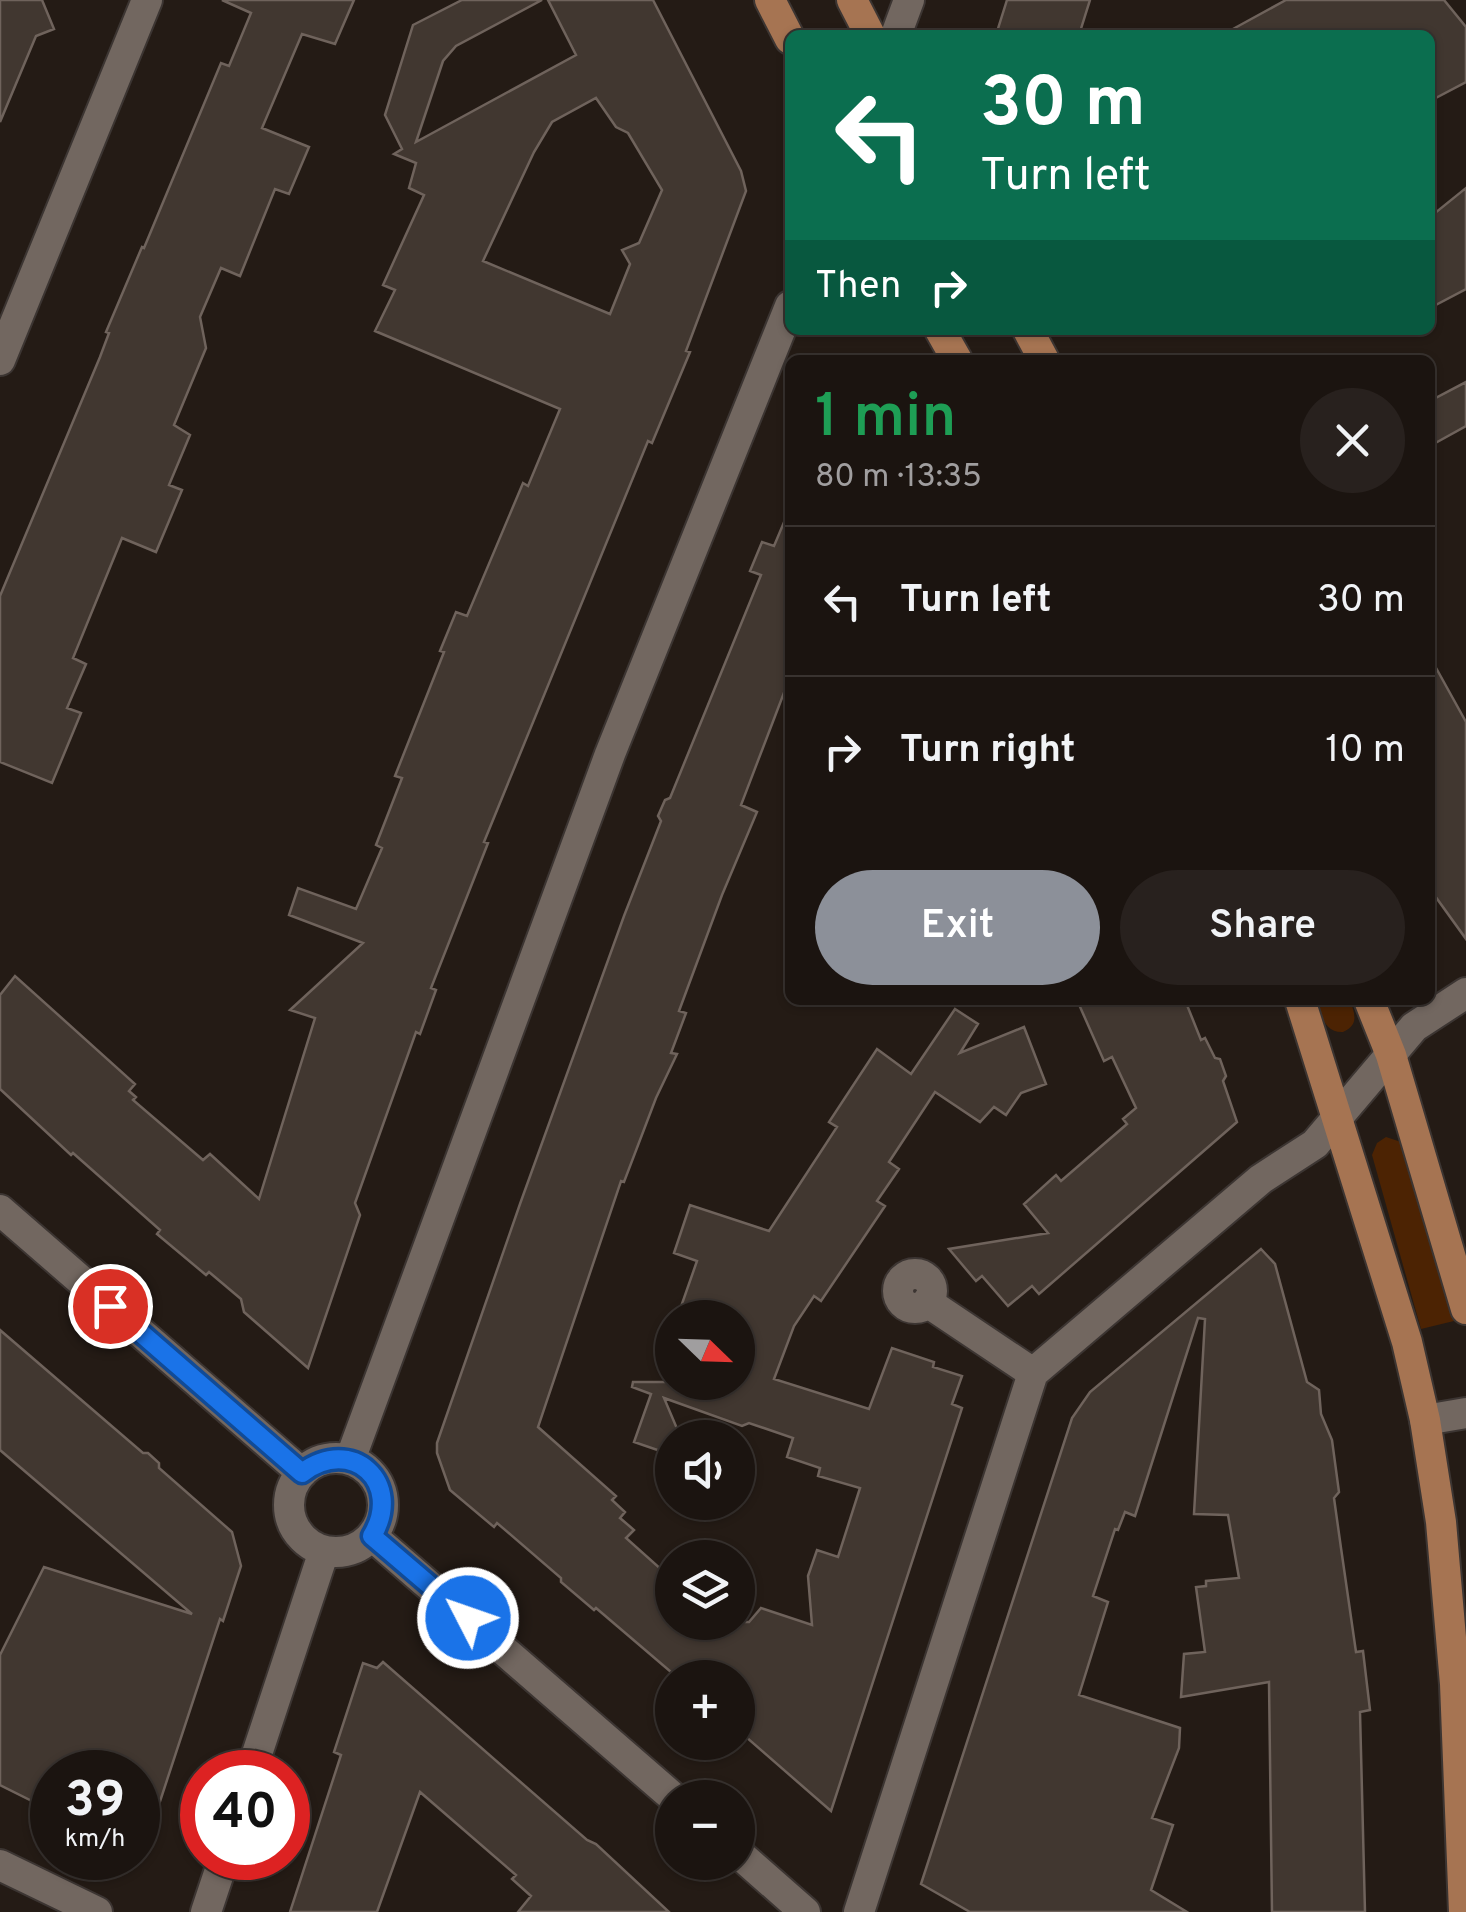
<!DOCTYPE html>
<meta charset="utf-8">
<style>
body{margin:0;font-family:Overpass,sans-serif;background:#28211e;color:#f1f3f6;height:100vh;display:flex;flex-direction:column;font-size:38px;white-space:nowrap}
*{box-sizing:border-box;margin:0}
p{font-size:32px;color:#a09e9f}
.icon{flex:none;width:55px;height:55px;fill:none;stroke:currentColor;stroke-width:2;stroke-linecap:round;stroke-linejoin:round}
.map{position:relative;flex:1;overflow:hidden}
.details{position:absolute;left:785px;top:355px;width:650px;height:650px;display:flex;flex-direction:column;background:#1b1410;border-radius:15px;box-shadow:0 2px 8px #0004,0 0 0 2px #393330}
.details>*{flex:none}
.top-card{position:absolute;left:785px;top:30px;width:650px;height:305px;border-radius:15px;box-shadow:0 2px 8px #0004,0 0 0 2px #393330;background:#0b6e4f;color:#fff;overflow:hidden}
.needle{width:65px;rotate:113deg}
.buttons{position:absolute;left:655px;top:1300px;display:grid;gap:20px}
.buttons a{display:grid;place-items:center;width:100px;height:100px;border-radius:50%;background:#1b1410;box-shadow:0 2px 8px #0004,0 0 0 2px #393330;font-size:50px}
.speed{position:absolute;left:30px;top:1750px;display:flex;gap:20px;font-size:50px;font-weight:700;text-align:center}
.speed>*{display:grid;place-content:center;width:130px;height:130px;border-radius:50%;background:#1b1410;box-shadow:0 2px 8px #0004,0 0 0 2px #393330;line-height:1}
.speed small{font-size:25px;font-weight:400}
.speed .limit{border:15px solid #d22;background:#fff;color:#111}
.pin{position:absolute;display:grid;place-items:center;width:85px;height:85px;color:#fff;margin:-42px;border:5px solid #fff;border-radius:50%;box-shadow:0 2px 10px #0007}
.me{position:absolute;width:110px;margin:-55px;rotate:311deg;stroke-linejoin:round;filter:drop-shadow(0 0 8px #0008)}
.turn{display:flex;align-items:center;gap:35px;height:210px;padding:0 30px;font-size:45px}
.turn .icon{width:130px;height:130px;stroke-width:2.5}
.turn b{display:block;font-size:70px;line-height:85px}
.then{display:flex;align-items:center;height:95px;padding:0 30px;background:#0003;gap:20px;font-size:38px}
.round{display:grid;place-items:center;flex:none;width:105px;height:105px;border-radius:52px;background:#28211e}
.headline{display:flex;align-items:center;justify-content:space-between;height:170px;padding:0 30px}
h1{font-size:60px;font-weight:600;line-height:75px;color:#1e9e55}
.primary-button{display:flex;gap:20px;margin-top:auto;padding:20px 30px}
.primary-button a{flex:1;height:115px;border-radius:60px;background:#8c9099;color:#fff;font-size:40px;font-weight:600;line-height:115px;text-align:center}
.primary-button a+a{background:#28211e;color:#f1f3f6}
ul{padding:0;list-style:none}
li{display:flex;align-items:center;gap:30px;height:150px;padding:0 30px;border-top:2px solid #393330}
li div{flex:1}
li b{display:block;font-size:38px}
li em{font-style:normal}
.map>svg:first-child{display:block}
.green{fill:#4c2303}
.building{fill:#413730;stroke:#6f635c;stroke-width:2.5;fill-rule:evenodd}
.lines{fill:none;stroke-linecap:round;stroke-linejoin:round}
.minor-casing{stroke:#3c3532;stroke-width:34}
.major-casing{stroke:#3c3532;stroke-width:34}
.minor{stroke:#726760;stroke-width:30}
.major{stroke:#a67452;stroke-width:30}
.route-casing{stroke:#114b97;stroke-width:25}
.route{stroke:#1a73e8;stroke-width:18}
</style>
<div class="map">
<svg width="1466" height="1912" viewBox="0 0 1466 1912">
<rect width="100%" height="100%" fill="#241b15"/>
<path class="green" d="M 1315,1000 L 1350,1000 C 1355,1014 1359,1025 1343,1032 C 1324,1033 1322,1015 1315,1000 Z
M 1386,1137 L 1401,1142 L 1405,1149 L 1454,1321 L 1421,1329 L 1372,1155 L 1377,1143 Z"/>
<path class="building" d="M 0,0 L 42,0 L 54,29 L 36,36 L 0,122 Z
M 222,0 L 354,0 L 335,44 L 302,34 L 262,128 L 309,147 L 289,194 L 275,189 L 240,276 L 221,268 L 200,317 L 206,348 L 174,425 L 190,435 L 169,485 L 182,490 L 156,552 L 122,538 L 73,658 L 86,664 L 67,708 L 81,713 L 52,783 L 0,762 L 0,596 L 100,357 L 109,333 L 106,332 L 142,247 L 144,248 L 221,63 L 229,66 L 251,13 Z
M 462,0 L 542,0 L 456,46 L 443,61 L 416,142 L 576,55 L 548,0 L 653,0 L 741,171 L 746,191 L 686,351 L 690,352 L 652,443 L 648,441 L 484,842 L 488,843 L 431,988 L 436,990 L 420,1034 L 416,1032 L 355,1203 L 360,1215 L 308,1368 L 244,1312 L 241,1299 L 209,1272 L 206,1275 L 157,1234 L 160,1230 L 73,1153 L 71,1155 L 0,1089 L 0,995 L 15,976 L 135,1084 L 129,1091 L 136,1097 L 133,1100 L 203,1160 L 210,1154 L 259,1199 L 315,1018 L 290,1010 L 363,943 L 289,915 L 298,888 L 356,909 L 382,848 L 376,845 L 402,778 L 395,776 L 444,652 L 440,651 L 456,612 L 467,616 L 523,483 L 528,486 L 560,409 L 375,331 L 395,290 L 383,285 L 424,195 L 409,188 L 416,163 L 394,154 L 402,149 L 385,115 L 413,25 ZM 596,98 L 616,127 L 628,133 L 662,190 L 639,243 L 622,250 L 630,264 L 610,314 L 483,261 L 534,152 L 552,122 Z
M 1007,0 L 1090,0 L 1079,35 L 996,35 Z
M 1286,0 L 1444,0 L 1466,27 L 1466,82 L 1430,101 L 1430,35 L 1222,35 Z
M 1466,188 L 1466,289 L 1430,308 L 1430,217 Z
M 1466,382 L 1466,426 L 1430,446 L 1430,401 Z
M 790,508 L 790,677 L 741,805 L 757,812 L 722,895 L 679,1011 L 686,1013 L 671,1053 L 677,1054 L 656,1098 L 624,1182 L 621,1181 L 538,1427 L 616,1496 L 612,1500 L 625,1512 L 620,1518 L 634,1530 L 626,1538 L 672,1579 L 672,1622 L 749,1622 L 761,1608 L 812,1625 L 808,1576 L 817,1550 L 838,1557 L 860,1488 L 818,1476 L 820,1468 L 787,1457 L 793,1438 L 749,1423 L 742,1426 L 664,1398 L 681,1438 L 672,1438 L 672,1455 L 634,1442 L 651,1394 L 632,1387 L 633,1382 L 738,1382 L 738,1318 L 677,1318 L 697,1261 L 674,1253 L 690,1205 L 769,1231 L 837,1127 L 829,1122 L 877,1049 L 911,1074 L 955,1009 L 978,1024 L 960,1053 L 1024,1027 L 1046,1084 L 1021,1093 L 1006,1115 L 994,1107 L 980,1122 L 935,1092 L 889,1162 L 899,1169 L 877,1201 L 885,1206 L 821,1301 L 814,1296 L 794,1326 L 774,1379 L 869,1409 L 892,1348 L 934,1362 L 933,1367 L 962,1376 L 952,1404 L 962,1408 L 831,1811 L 738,1730 L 738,1678 L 678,1678 L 596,1608 L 594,1610 L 561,1582 L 561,1578 L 497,1523 L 494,1527 L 450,1490 L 437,1453 L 437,1443 L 520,1204 L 624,916 L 661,821 L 658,816 L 665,800 L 670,798 L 761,575 L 750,571 L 762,542 L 774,546 Z
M 1430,657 L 1466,722 L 1466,939 L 1430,889 Z
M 1077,1000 L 1185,1000 L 1201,1040 L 1205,1038 L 1215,1058 L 1220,1059 L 1226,1076 L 1223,1081 L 1237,1122 L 1039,1294 L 1032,1286 L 1008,1306 L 982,1276 L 976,1281 L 949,1249 L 1048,1233 L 1024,1204 L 1056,1175 L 1061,1181 L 1127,1124 L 1123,1119 L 1136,1108 L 1112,1057 L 1104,1061 Z
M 1261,1249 L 1275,1264 L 1307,1382 L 1319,1390 L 1321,1414 L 1332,1440 L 1339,1492 L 1334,1498 L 1341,1548 L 1356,1652 L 1363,1651 L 1370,1710 L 1360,1712 L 1365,1912 L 1272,1912 L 1269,1682 L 1181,1697 L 1184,1654 L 1205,1652 L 1196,1587 L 1206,1586 L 1206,1581 L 1239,1578 L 1228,1515 L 1194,1514 L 1205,1319 L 1198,1318 L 1135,1516 L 1125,1512 L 1118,1530 L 1115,1529 L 1093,1596 L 1108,1602 L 1079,1695 L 1180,1728 L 1179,1748 L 1152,1818 L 1173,1825 L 1151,1890 L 1187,1912 L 970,1912 L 921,1884 L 1072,1418 L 1090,1392 Z
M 0,1330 L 143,1453 L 148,1453 L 159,1463 L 159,1468 L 232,1532 L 241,1566 L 223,1621 L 220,1619 L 144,1850 L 138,1849 L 138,1772 L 52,1772 L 52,1811 L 0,1785 L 0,1655 L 44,1567 L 192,1614 L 0,1450 Z
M 383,1662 L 587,1840 L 596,1844 L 669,1912 L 518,1912 L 531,1896 L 512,1879 L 516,1875 L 420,1792 L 377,1912 L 290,1912 L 341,1755 L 334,1752 L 363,1663 L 377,1668 Z"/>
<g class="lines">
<g class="minor-casing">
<path id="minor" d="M 896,35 L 909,0
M 0,360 L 147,0
M 0,1210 L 302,1473
M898 1291a17 17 0 1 1 34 0a17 17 0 1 1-34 0Z
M 927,1302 L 1033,1373
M 1425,1420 L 1466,1413
M289 1505a47 47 0 1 1 94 0a47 47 0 1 1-94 0Z
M 350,1460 L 610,754 L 790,306
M 372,1536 L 674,1798
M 251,1772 L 324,1551
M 738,1853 L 805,1912
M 0,1865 L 97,1912
M 206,1912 L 224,1858
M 859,1912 L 1033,1373 L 1261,1179 L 1315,1144 L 1414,1027 L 1466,993"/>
</g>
<g class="major-casing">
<path id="major" d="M 770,0 L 790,39
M 852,0 L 870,35
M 940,330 L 957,360
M 1028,330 L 1044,360
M 1300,1000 L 1407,1342 L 1425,1420 L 1441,1522 L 1455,1684 L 1464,1912
M 1369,1000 L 1391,1055 L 1466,1309"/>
</g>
<use href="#minor" class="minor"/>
<use href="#major" class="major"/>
</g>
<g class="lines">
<g class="route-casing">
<path id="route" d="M 110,1306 L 302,1473 C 352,1435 404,1483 372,1536 L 468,1618"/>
</g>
<use href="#route" class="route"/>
</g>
</svg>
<div class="buttons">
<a><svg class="needle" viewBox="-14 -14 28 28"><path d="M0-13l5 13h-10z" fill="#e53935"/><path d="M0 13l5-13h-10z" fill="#a09e9f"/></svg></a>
<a><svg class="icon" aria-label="sound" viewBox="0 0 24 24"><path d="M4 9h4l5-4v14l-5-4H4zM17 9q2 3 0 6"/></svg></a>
<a><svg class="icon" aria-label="layers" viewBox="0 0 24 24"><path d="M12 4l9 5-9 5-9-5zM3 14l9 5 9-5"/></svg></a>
<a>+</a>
<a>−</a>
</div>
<div class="speed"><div>39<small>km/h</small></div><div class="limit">40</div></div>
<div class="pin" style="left:110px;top:1306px;background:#d93025"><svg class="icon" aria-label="arrive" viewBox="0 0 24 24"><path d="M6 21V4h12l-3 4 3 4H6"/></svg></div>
<svg class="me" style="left:468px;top:1618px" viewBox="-20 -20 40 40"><circle r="17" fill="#1a73e8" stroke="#fff" stroke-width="3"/><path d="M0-11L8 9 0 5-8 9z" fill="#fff"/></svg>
<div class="top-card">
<div class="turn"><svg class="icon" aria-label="left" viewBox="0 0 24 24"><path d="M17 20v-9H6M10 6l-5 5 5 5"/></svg><div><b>30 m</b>Turn left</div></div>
<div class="then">Then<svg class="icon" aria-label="right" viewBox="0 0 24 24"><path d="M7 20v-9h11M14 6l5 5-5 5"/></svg></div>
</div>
<section class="details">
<div class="headline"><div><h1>1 min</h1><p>80 m · 13:35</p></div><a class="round"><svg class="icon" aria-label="close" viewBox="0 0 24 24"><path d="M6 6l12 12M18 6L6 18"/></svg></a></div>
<ul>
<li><svg class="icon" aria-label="left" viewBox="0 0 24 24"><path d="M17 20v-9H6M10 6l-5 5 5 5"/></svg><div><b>Turn left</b></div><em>30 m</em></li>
<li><svg class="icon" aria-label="right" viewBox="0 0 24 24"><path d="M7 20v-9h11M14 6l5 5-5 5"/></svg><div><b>Turn right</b></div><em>10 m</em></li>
</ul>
<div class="primary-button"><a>Exit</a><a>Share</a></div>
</section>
</div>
